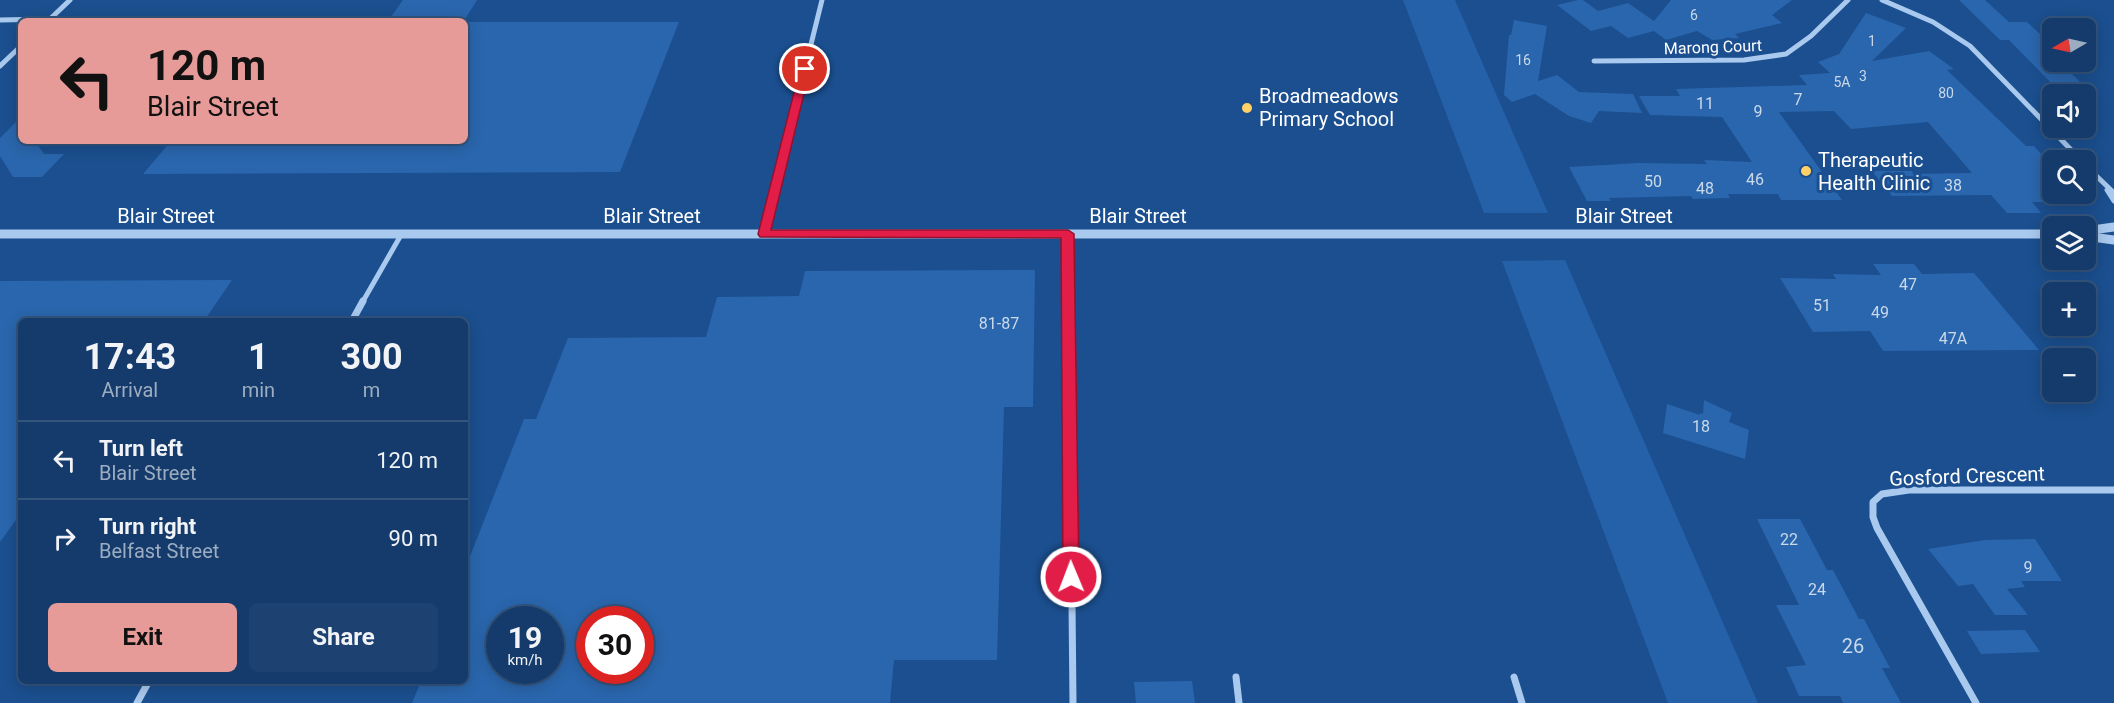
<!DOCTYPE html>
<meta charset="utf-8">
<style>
body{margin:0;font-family:Roboto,sans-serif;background:#1d4271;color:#f1f3f6;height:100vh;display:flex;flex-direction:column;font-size:22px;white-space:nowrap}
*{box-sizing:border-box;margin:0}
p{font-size:20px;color:#9dadc1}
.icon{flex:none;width:33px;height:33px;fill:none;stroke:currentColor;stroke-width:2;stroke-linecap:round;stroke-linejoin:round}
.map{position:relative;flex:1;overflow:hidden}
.drawer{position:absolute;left:18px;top:318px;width:450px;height:366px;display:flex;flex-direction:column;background:#143b6b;border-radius:9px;box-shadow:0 3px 15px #0003,0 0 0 2px #33557e}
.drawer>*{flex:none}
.banner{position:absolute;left:18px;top:18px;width:450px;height:126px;border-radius:9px;box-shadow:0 3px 15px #0003,0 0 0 2px #33557e;background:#e69b98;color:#111;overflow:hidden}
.needle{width:39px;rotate:261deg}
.controls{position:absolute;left:2042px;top:18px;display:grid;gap:12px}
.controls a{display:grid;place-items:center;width:54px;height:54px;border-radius:9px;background:#143b6b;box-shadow:0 3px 15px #0003,0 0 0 2px #33557e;font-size:30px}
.speed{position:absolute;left:486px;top:606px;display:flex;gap:12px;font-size:30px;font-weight:700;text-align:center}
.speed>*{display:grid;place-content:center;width:78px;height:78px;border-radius:50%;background:#143b6b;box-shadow:0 3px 15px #0003,0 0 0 2px #33557e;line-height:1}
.speed small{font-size:15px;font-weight:400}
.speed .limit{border:9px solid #d22;background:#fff;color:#111}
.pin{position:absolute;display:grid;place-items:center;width:51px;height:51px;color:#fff;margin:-26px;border:3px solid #fff;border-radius:50%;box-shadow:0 2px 6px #0007}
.me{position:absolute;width:66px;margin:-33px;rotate:359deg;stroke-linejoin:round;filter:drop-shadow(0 0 4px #0008)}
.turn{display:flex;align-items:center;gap:21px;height:126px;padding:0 30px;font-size:27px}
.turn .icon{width:78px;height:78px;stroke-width:2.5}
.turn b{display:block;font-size:42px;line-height:51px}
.eta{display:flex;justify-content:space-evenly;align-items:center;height:102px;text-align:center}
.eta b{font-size:36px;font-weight:700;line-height:42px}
.cta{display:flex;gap:12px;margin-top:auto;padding:12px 30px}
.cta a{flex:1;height:69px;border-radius:9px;background:#e69b98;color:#111;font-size:24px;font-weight:700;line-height:69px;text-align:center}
.cta a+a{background:#1d4271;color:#f1f3f6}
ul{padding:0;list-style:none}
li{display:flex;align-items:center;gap:18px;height:78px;padding:0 30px;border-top:2px solid #33557e}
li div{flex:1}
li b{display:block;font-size:22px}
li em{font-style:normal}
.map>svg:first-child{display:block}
.green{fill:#2461a8}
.building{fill:#2a66ad;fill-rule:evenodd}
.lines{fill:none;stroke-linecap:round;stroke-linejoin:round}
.minor-far1{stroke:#a9c9ee;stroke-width:5}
.minor{stroke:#a9c9ee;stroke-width:7}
.tertiary{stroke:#a9c9ee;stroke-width:9}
.route{fill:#e11d48;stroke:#92132f;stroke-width:1.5}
.poi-dot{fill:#ffd166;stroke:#1b4f8f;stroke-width:2}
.labels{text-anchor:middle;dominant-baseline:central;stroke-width:6;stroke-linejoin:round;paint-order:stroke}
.far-number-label{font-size:14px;fill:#cad9ea}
.far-street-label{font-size:16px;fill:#fff;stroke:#1b4f8f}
.number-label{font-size:16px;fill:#cad9ea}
.poi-label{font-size:20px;fill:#fff;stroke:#1b4f8f;text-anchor:start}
.street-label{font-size:20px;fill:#fff;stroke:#1b4f8f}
.near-number-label{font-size:20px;fill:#cad9ea}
</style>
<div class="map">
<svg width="2114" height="703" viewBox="0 0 2114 703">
<rect width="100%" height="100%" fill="#1b4f8f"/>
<path class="green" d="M 1403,0 L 1455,0 L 1548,213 L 1484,213 Z
M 1565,260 L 1758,703 L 1668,703 L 1502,261 Z"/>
<path class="building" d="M 403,0 L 477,0 L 464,21 L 388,21 Z
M 1578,0 L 1583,0 L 1598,11 L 1628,3 L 1654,21 L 1671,0 L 1792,0 L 1772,15 L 1782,23 L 1735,34 L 1739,38 L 1712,40 L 1697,31 L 1666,40 L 1654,31 L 1628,38 L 1611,26 L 1591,31 L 1557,5 Z
M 1959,0 L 1985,0 L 2009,22 L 2027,22 L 2052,45 L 2052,62 L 2069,62 L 2076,68 L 2066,68 L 2092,94 L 2061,93 L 2009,40 L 2000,40 Z
M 1866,13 L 1906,28 L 1872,61 L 1929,51 L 1954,69 L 1947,70 L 2026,146 L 2034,146 L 2052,166 L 2052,202 L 2032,202 L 2041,213 L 2007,213 L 1991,195 L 1892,196 L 1872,171 L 1912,171 L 1913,174 L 1972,173 L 1928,122 L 1851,129 L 1834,111 L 1779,112 L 1842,200 L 1781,200 L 1778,194 L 1728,194 L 1730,198 L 1693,199 L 1691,196 L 1609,198 L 1611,201 L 1587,201 L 1569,167 L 1638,163 L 1707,164 L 1704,160 L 1752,162 L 1722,117 L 1650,115 L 1639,96 L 1680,96 L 1676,89 L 1807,85 L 1799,75 L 1830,73 L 1818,62 L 1839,54 Z
M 1514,20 L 1547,26 L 1538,81 L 1557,75 L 1579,92 L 1633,94 L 1642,113 L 1599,111 L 1591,123 L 1569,116 L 1535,94 L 1512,102 L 1504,95 L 1509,35 L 1511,35 Z
M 465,22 L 679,22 L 620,172 L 143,174 L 171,141 L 465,141 Z
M 21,117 L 21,141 L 35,141 L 44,154 L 64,154 L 42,177 L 13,177 L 0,156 L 0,138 Z
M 1873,264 L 1914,264 L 1922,274 L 1974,273 L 2039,350 L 1883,351 L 1870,331 L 1813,332 L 1780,278 L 1836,279 L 1833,274 L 1881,275 Z
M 1035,270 L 1033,407 L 1004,407 L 997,660 L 894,660 L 890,703 L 412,703 L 421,681 L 465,681 L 465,569 L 524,419 L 536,419 L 568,338 L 706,337 L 717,297 L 799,296 L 805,271 ZM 500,620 L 550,620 L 550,670 L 500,670 ZM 590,620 L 640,620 L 640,670 L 590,670 Z
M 232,280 L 204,321 L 21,321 L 21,513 L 0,542 L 0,281 Z
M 1704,400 L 1732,413 L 1729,422 L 1749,430 L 1745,459 L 1663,433 L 1667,404 L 1700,415 L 1700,413 L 1703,414 Z
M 1757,519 L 1800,519 L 1827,570 L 1833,570 L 1859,619 L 1864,619 L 1890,668 L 1882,668 L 1901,703 L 1843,703 L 1840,696 L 1799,696 L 1786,667 L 1806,665 L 1776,605 L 1799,605 Z
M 2035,539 L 2062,581 L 2021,581 L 2025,587 L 2007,589 L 2028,615 L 1995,615 L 1973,584 L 1958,586 L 1928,549 L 1985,540 Z
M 2025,630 L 2040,652 L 1981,654 L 1967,631 Z
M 1192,681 L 1195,703 L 1136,703 L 1134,682 Z"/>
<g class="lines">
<path class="minor-far1" d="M 1882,0 L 1933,22 L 1970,46 L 2081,160
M 0,20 L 50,19
M 48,21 L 70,0
M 1594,61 L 1744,60 L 1786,54 L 1811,36 L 1848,0
M 0,66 L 21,46
M 2085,165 L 2114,193
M 2107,190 L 2114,201
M 764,234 L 822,0
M 1068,234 L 1069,303
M 362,303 L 401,235"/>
<path class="minor" d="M 1069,301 L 1073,703
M 352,321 L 363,301
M 1236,677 L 1239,703
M 1514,677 L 1522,703
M 137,703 L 149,681
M 1976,703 L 1877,528 L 1873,517 L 1873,502 L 1882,494 L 1909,490 L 2114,490"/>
<path class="tertiary" d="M 2085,231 L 2114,227
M 0,234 L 2052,234
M 2085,236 L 2114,240"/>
</g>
<path class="route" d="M 805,66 L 810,69 L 771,230 L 1068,230 L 1074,234 L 1079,577 L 1077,582 L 1071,584 L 1066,582 L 1063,577 L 1061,238 L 760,237 L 758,234 L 800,69 Z"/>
<g class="poi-dot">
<circle cx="1247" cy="108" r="6"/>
<circle cx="1806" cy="171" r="6"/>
</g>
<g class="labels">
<g class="far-number-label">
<text x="1694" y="15">6</text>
<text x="1872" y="41">1</text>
<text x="1523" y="60">16</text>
<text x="1863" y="76">3</text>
<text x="1842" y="82">5A</text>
<text x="1946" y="93">80</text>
</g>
<g class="far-street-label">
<text transform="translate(1713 47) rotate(-2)">Marong Court</text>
</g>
<g class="number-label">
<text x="1798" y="99">7</text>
<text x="1705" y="103">11</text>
<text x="1758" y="111">9</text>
<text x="1755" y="179">46</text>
<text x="1653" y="181">50</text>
<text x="1953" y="185">38</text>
<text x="1705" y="188">48</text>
<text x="1908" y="284">47</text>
<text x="1822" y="305">51</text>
<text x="1880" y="312">49</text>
<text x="999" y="323">81-87</text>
<text x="1953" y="338">47A</text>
<text x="1701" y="426">18</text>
<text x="1789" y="539">22</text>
<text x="2028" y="567">9</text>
<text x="1817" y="589">24</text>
</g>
<g class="poi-label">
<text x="1259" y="96">Broadmeadows<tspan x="1259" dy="23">Primary School</tspan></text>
<text x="1818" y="160">Therapeutic<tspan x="1818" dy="23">Health Clinic</tspan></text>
</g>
<g class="street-label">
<text x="166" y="216">Blair Street</text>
<text x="652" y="216">Blair Street</text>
<text x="1138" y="216">Blair Street</text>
<text x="1624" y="216">Blair Street</text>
<text transform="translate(1967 476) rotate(-2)">Gosford Crescent</text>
</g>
<g class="near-number-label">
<text x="1853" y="646">26</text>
</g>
</g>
</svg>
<div class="controls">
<a><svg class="needle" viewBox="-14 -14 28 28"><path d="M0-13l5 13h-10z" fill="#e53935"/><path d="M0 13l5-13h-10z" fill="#9dadc1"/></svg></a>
<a><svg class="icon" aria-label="sound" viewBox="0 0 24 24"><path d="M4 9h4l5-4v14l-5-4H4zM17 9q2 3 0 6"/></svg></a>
<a><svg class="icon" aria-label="search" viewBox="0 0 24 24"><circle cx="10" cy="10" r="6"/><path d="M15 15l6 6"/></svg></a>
<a><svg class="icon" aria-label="layers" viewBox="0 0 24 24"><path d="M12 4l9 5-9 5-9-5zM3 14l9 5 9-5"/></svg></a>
<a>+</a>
<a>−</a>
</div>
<div class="speed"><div>19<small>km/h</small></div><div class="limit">30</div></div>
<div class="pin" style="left:805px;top:69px;background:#d93025"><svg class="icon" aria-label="arrive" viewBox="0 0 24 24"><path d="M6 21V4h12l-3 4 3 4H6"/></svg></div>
<svg class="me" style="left:1071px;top:577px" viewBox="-20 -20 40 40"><circle r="17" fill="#e11d48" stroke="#fff" stroke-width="3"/><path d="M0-11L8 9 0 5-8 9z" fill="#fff"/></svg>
<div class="banner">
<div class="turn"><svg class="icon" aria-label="left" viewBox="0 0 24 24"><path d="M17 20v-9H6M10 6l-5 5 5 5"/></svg><div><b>120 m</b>Blair Street</div></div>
</div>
<section class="drawer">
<div class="eta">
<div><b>17:43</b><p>Arrival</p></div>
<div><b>1</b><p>min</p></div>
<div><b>300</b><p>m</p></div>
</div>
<ul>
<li><svg class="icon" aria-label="left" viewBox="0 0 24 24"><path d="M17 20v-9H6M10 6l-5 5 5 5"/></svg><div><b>Turn left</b><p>Blair Street</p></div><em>120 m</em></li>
<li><svg class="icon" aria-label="right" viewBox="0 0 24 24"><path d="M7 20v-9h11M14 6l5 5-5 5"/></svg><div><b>Turn right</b><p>Belfast Street</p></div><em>90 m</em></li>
</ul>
<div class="cta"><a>Exit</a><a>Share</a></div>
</section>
</div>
